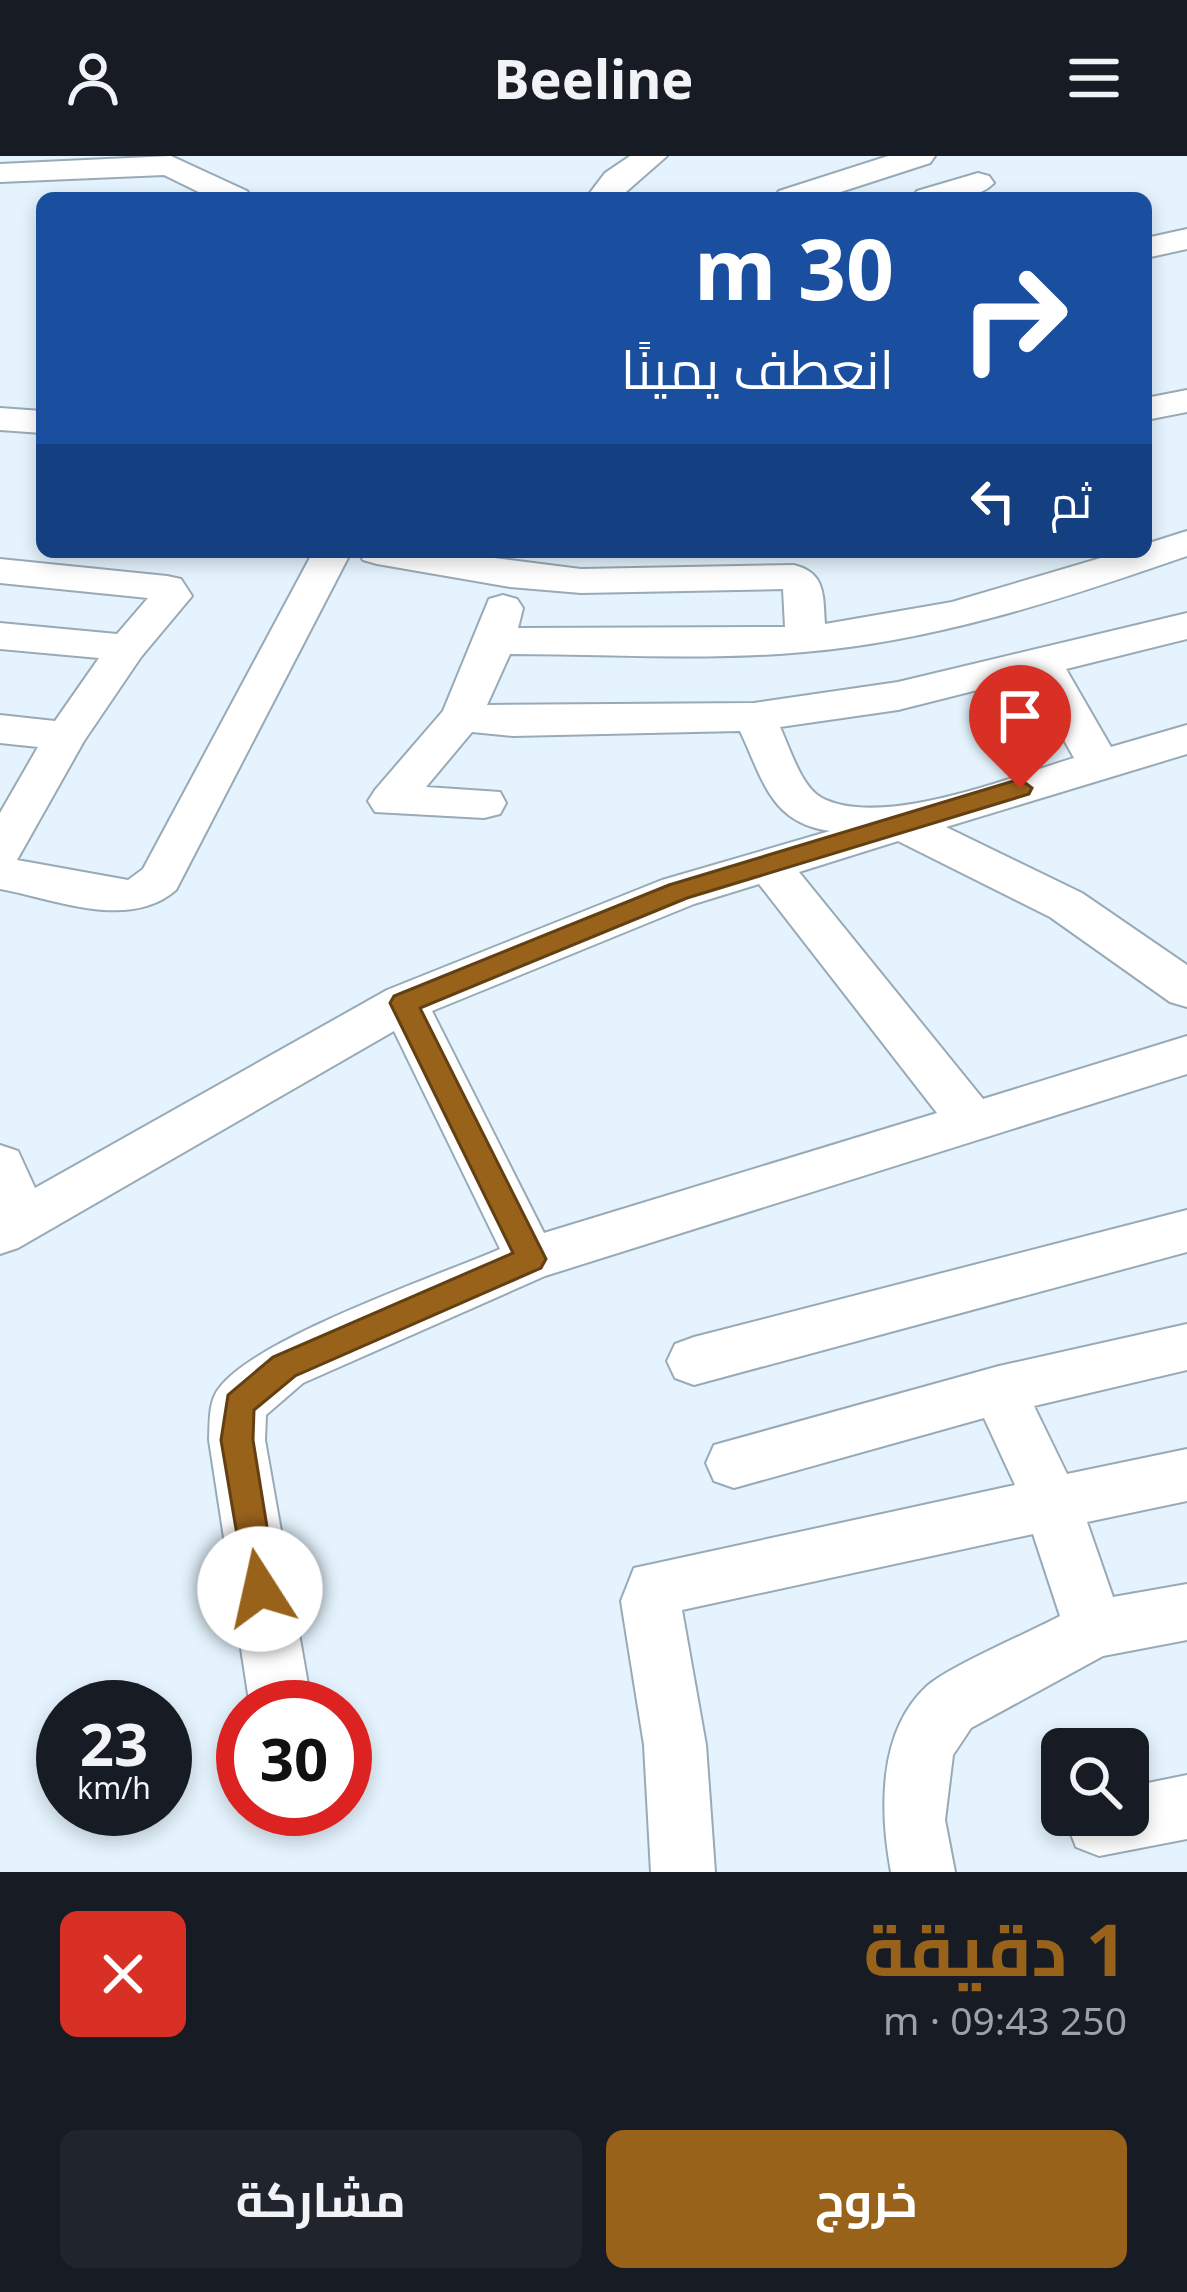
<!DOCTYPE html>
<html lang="ar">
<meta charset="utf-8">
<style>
body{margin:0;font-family:"Noto Sans",Cairo,sans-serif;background:#20242c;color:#f1f3f6;direction:rtl;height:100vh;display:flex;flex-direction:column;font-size:45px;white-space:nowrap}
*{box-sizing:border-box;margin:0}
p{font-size:39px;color:#9ea1a6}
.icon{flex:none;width:66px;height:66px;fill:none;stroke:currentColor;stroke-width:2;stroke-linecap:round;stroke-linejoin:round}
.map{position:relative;height:1716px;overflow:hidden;direction:ltr}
.panel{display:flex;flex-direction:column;background:#171b24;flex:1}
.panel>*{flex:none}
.hud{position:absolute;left:36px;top:36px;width:1116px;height:366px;border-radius:18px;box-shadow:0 6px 18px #0003;direction:rtl;background:#1a4fa0;color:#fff;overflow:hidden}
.buttons{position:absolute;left:1041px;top:1572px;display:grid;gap:24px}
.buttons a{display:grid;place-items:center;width:108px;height:108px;border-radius:18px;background:#171b24;box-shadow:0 6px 18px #0003;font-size:60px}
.speed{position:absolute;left:36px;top:1524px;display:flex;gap:24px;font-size:60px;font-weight:700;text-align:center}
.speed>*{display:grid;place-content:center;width:156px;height:156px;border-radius:50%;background:#171b24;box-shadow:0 6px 18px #0003;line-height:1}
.speed small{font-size:30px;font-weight:400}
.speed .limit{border:18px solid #d22;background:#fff;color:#111}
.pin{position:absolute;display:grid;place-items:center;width:102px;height:102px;color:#fff;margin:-123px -51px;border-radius:50% 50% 50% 0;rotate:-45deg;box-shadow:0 0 12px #0007}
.pin .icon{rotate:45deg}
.me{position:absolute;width:132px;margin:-66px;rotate:350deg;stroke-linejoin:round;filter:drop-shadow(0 0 9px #0008)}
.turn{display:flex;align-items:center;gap:42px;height:252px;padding:0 60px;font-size:54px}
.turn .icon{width:156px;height:156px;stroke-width:2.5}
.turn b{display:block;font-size:84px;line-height:102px}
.then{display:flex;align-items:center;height:114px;padding:0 60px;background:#0003;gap:24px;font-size:45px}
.round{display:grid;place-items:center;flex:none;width:126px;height:126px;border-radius:18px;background:#20242c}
.head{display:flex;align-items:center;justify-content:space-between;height:204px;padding:0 60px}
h1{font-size:72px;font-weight:700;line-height:90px;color:#99621b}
.primary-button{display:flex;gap:24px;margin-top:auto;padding:24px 60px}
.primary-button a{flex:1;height:138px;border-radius:18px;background:#99621b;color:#fff;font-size:48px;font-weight:700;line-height:138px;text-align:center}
.primary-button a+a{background:#20242c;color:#f1f3f6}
header{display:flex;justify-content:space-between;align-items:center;height:156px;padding:0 60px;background:#171b24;font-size:54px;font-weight:700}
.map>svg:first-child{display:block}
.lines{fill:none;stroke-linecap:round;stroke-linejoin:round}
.minor-casing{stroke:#98aab6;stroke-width:4}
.minor{fill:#fff;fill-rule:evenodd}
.route{fill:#99621b;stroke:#634012;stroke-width:3}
</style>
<header><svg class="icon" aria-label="menu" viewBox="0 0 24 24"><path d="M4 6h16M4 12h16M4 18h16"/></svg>Beeline<svg class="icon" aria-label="person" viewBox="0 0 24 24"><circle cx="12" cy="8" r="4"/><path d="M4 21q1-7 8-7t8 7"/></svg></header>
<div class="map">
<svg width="1187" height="1716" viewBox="0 0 1187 1716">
<rect width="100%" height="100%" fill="#e4f3fd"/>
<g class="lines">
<g class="minor-casing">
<path id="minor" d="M 171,0 L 247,35 L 252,42 L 211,42 L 164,19 L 0,26 L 0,8 Z
M 630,0 L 667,0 L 619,42 L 586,42 L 605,17 Z
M 888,0 L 935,0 L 930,7 L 822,42 L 774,42 L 779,35 Z
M 978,17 L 989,20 L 994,27 C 974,47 939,42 912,42 L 917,35 Z
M 1187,73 L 1187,93 L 1146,102 L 1146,82 Z
M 1187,234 L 1187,256 L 1146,264 L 1146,242 Z
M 0,252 L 42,255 L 42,277 L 0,274 Z
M 1187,375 L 1187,400 C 1063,443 936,485 804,496 C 706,505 608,498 510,498 L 487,549 L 754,547 L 898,526 L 1187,457 L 1187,483 L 1066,513 L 1111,591 L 1187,569 L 1187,598 L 946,671 L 1082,737 L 1187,809 L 1187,851 L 1170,846 L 1050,761 L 898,685 L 799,716 L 983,943 L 1187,880 L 1187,918 L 545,1120 L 303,1227 L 266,1259 L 265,1284 L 312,1551 L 250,1551 L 209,1284 C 210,1266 208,1245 220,1231 C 259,1181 435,1121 500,1093 L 394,875 L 18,1092 L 0,1098 L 0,989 L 18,995 L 35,1032 L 387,834 L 662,724 L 830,675 C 770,667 763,623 740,575 L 513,580 L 472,576 L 426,631 L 500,636 L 506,647 L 500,658 L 484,662 L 375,656 L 368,645 L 375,634 L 443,555 L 489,443 L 503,439 L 517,443 L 523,452 L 518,472 L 785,471 L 783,433 L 581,437 L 510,431 L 377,408 L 363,404 L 358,396 L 447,396 L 581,413 L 794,409 C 826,417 823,439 825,468 L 952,446 L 1121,396 L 1146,396 L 1146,388 ZM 1029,521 L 1074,602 C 1011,621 882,673 822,642 C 801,631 790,592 780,571 L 898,554 ZM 759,728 L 937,957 L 544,1077 L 432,855 L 694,748 Z
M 313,396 L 351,396 L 176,734 C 129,775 55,743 0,733 L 0,657 L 38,591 L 0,587 L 0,559 L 55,565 L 99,502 L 0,493 L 0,467 L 117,478 L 148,442 L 0,427 L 0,403 L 167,420 L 181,423 L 192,440 L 141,501 L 84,585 L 17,704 L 128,724 L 143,713 Z
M 1187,1054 L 1187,1096 L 694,1229 L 675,1222 L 667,1205 L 675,1188 L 694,1181 Z
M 1187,1168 L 1187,1214 L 1034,1250 L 1067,1318 L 1187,1293 L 1187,1345 L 1087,1366 L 1113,1441 L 1187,1428 L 1187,1484 L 1103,1500 L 971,1572 L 953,1599 L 945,1664 L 955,1716 L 891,1716 C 880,1657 877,1576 927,1530 C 950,1510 1028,1477 1060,1460 L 1033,1378 L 682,1454 L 706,1589 L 715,1716 L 651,1716 L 644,1589 L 621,1445 L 634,1412 L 1015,1329 L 984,1262 L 734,1332 L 714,1325 L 706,1307 L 714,1289 L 999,1210 Z
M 1187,1619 L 1187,1683 L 1099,1700 L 1076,1691 L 1067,1668 L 1071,1659 L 1128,1659 L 1128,1631 Z"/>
</g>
<use href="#minor" class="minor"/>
</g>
<path class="route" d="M 1020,623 L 1032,632 L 1029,638 L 687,742 L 420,852 L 546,1103 L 541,1112 L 295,1220 L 254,1254 L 253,1284 L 277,1433 L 272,1444 L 260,1448 L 248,1444 L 221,1284 L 228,1239 L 273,1201 L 513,1097 L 390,847 L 394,840 L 669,729 Z"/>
</svg>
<div class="buttons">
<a><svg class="icon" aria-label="search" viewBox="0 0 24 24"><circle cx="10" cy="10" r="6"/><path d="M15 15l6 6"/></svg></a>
</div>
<div class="speed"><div>23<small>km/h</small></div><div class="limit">30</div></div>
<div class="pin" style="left:1020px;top:632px;background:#d93025"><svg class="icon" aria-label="arrive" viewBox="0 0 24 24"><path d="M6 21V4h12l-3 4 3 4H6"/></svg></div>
<svg class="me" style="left:260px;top:1433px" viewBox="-20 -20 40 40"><circle r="19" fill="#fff"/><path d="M0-13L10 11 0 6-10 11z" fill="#99621b"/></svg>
<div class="hud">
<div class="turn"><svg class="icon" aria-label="right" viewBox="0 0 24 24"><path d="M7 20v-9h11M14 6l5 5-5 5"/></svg><div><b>30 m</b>انعطف يمينًا</div></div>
<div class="then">ثم<svg class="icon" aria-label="left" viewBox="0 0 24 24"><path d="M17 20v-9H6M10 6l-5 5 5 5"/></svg></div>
</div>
</div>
<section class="panel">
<div class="head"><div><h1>1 دقيقة</h1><p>250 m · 09:43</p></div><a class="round" style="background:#d93025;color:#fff"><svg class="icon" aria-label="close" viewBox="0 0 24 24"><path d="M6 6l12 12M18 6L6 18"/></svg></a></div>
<div class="primary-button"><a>خروج</a><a>مشاركة</a></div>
</section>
